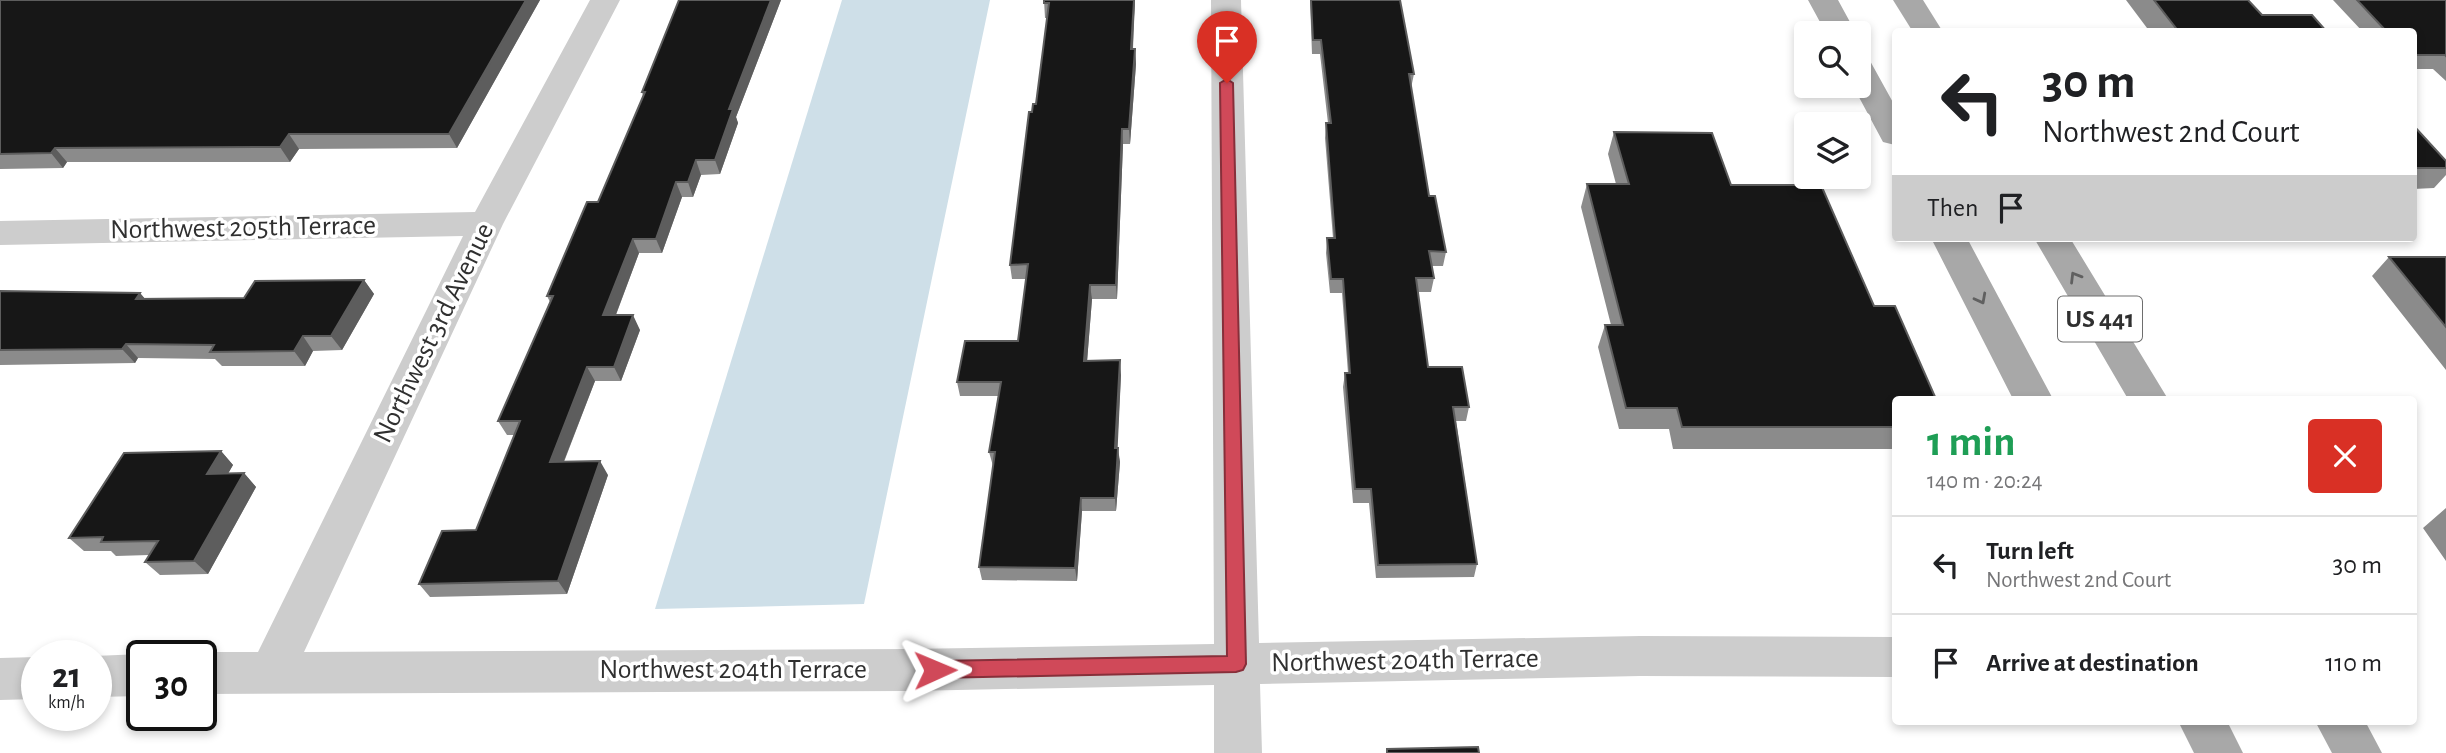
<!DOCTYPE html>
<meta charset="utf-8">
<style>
body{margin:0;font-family:"Alegreya Sans",sans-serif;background:#f6f6f6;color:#202124;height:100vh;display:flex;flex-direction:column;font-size:26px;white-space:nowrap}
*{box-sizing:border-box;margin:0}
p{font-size:23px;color:#757577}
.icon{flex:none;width:38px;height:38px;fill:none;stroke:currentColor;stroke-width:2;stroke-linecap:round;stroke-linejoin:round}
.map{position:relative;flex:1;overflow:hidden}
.sheet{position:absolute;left:1892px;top:396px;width:525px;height:329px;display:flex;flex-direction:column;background:#fff;border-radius:7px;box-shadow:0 4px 10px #0003}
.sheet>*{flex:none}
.top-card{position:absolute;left:1892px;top:28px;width:525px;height:214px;border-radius:7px;box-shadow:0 4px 10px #0003;background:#fff;color:#202124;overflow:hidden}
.controls{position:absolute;left:1794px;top:21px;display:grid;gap:14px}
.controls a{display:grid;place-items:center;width:77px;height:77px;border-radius:7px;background:#fff;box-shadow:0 4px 10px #0003;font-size:35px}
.speed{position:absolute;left:21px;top:640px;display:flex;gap:14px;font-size:35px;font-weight:700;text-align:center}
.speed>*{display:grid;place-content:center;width:91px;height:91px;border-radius:50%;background:#fff;box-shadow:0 4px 10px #0003;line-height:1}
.speed small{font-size:18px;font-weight:400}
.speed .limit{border:4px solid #111;border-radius:10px;background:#fff;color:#111}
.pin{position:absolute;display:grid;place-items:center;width:60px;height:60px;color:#fff;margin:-72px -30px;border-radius:50% 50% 50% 0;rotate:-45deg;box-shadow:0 0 7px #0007}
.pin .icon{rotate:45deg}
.me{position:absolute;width:77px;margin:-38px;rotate:89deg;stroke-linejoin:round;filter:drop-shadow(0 0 5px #0008)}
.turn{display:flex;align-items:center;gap:24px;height:147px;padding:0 35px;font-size:32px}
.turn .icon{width:91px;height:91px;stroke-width:2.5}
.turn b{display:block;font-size:49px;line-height:60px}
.then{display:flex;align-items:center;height:66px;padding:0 35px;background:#0003;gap:14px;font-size:26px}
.round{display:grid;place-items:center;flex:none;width:74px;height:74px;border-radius:7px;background:#f6f6f6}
.summary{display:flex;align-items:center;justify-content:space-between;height:119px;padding:0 35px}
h1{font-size:42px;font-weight:700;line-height:52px;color:#1e9e55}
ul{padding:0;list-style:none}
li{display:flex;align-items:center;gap:21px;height:98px;padding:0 35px;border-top:2px solid #e0e0e0}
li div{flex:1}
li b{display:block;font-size:26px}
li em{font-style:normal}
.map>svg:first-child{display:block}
.water{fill:#cedfe8}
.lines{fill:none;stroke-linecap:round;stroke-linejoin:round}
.minor{fill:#cdcdcd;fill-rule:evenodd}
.primary{fill:#a8a8a8;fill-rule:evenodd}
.wall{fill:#8b8b8b}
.shaded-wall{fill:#5d5d5d}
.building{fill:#171717;stroke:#5d5d5d;stroke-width:2}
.oneway{stroke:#606060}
.route{fill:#d04959;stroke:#872f3a;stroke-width:2}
.labels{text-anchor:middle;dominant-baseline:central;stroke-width:7;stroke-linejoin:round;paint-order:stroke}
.shield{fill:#fff;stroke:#6e6e6e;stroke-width:2}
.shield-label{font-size:26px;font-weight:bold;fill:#303030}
.street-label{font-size:28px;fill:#303030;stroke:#fff}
</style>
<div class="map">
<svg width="2446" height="753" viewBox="0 0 2446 753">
<rect width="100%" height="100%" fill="#fff"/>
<path class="water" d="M 842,0 L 990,0 L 864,604 L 655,609 Z"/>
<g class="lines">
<path class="minor" d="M 590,0 L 620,0 L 503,224 L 304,652 L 908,649 L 1214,644 L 1211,0 L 1241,0 L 1259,643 L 1640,636 L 1895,637 L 1895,677 L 1640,676 L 1260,684 L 1262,753 L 1214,753 L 1214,685 L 908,691 L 201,694 L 201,656 L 191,656 L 201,652 L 258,652 L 463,236 L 0,245 L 0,221 L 475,212 Z
M 142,654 L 147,656 L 142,656 L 142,696 L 96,697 L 96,656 L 94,656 Z
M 37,657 L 37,699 L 0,700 L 0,658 Z"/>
<path class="primary" d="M 1808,0 L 1838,0 L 1856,33 L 1826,33 Z
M 1893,0 L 1923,0 L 1943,32 L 1913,32 Z
M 1858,57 L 1869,59 L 1895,106 L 1895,145 L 1883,142 L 1853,86 L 1858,86 Z
M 1931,238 L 1967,238 L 2053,399 L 2013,399 Z
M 2034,238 L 2070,238 L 2168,399 L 2128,399 Z
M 2178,721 L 2227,721 L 2243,753 L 2194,753 Z
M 2315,721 L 2365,721 L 2382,753 L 2332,753 Z"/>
</g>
<path class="wall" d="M 0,0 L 540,0 L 457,148 L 299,149 L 290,162 L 67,162 L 63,168 L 0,169 Z
M 679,0 L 781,0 L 736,117 L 738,123 L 720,174 L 701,175 L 693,197 L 682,197 L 662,253 L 639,253 L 616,315 L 640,330 L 621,381 L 595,381 L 564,462 L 608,475 L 567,594 L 430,597 L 419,584 L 476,530 L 514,435 L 507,435 L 498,421 L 550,302 L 547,296 L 598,202 L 643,96 L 642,92 Z
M 1044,0 L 1135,0 L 1133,49 L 1135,49 L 1136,64 L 1130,144 L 1123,144 L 1117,299 L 1092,299 L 1087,361 L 1121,375 L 1117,448 L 1120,462 L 1116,511 L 1082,511 L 1077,581 L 982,580 L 979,567 L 993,466 L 989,452 L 998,396 L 960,396 L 957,382 L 1018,341 L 1026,279 L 1012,279 L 1010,265 L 1036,104 L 1047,18 L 1045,18 Z
M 1310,0 L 1400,0 L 1414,74 L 1411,88 L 1429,196 L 1446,252 L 1443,266 L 1432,266 L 1434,278 L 1431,292 L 1418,292 L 1428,367 L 1469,407 L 1466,421 L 1456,421 L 1477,564 L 1474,577 L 1376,578 L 1369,503 L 1353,503 L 1343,387 L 1345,373 L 1348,373 L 1342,293 L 1330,293 L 1326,253 L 1327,238 L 1333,238 L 1325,138 L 1326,123 L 1328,123 L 1320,54 L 1312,54 Z
M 2126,0 L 2248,0 L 2262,15 L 2327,32 L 2150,32 Z
M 2333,0 L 2446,0 L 2446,81 L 2433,69 L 2413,69 L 2413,32 L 2363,32 Z
M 2413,125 L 2446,161 L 2446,175 L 2434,188 L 2413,189 Z
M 1614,132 L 1731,185 L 1895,399 L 1895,449 L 1673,449 L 1669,429 L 1619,429 L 1598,347 L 1605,325 L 1611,325 L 1581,207 L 1587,184 L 1616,184 L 1608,154 Z
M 2389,257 L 2446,257 L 2446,370 L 2372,276 Z
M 364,280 L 374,294 L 342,350 L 313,351 L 305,366 L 222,366 L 215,359 L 138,358 L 135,363 L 0,365 L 0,291 L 140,293 L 145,299 L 244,298 Z
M 221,451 L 233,465 L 228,473 L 244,473 L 256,487 L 208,574 L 160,575 L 145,562 L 149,555 L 116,556 L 111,551 L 84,551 L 69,538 Z
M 2446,508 L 2446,561 L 2423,528 Z"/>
<path class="shaded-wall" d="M 526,0 L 540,0 L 457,148 L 449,134 Z
M 771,0 L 781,0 L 736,117 L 738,123 L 720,174 L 715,160 L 729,109 Z
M 1134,0 L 1135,0 L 1132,63 L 1131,49 Z
M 1135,49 L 1136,64 L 1130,144 L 1129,129 Z
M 1122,129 L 1123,144 L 1117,299 L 1116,285 Z
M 289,134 L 299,149 L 290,162 L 280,147 Z
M 55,148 L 67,162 L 63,168 L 51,153 Z
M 696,160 L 701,175 L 693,197 L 688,182 Z
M 676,182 L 682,197 L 662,253 L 656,239 Z
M 633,239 L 639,253 L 610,330 L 603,315 Z
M 364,280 L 374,294 L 342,350 L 331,336 Z
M 1090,285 L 1092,299 L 1086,375 L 1084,361 Z
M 140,293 L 152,307 L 136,299 Z
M 633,315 L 640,330 L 621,381 L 614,367 Z
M 303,336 L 313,351 L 305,366 L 294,351 Z
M 126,344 L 138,358 L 135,363 L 122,349 Z
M 1120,360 L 1121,375 L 1117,462 L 1115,448 Z
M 587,367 L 595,381 L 558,476 L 550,462 Z
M 1118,448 L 1120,462 L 1116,511 L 1115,498 Z
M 221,451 L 233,465 L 220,488 L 207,474 Z
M 600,461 L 608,475 L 567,594 L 558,581 Z
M 244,473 L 256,487 L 208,574 L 194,561 Z
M 1081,498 L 1082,511 L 1077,581 L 1075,568 Z"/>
<path class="building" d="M 0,0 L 526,0 L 449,134 L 289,134 L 280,147 L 55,148 L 51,153 L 0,154 Z
M 679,0 L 771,0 L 729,109 L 733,109 L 715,160 L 696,160 L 688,182 L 676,182 L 656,239 L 633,239 L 603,315 L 633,315 L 614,367 L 587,367 L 550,462 L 600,461 L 558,581 L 419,584 L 442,531 L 476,530 L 520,421 L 498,421 L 553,296 L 547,296 L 587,202 L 598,202 L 645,92 L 642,92 Z
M 1044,0 L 1134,0 L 1131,49 L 1135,49 L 1129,129 L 1122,129 L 1116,285 L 1090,285 L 1084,361 L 1120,360 L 1115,448 L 1118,448 L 1115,498 L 1081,498 L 1075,568 L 979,567 L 995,452 L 989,452 L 1001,382 L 957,382 L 965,341 L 1018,341 L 1028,264 L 1010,265 L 1029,112 L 1032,112 L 1033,104 L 1036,104 L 1049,3 L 1044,3 Z
M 1311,0 L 1400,0 L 1414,74 L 1409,74 L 1429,196 L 1435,196 L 1446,252 L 1429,251 L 1434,278 L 1416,278 L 1428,367 L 1462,367 L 1469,407 L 1453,407 L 1477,564 L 1378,565 L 1371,489 L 1355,489 L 1345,373 L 1350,373 L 1343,279 L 1331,279 L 1327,238 L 1335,238 L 1326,123 L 1331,123 L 1321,40 L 1313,40 Z
M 2154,0 L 2248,0 L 2262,15 L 2312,15 L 2327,32 L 2179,32 Z
M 2357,0 L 2446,0 L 2446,56 L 2445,55 L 2413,55 L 2413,32 L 2387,32 Z
M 2413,125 L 2446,161 L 2446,168 L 2413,168 Z
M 1614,132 L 1712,133 L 1731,185 L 1821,185 L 1874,306 L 1895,306 L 1936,399 L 1895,399 L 1895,427 L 1682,427 L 1677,408 L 1626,408 L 1605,325 L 1623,325 L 1587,184 L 1629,184 Z
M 2389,257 L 2446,257 L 2446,327 Z
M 364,280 L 331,336 L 303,336 L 294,351 L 210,352 L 214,345 L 126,344 L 122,349 L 0,350 L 0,291 L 140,293 L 136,299 L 244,298 L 255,281 Z
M 221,451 L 207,474 L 244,473 L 194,561 L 145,562 L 158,541 L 101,542 L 103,537 L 69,538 L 124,453 Z
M 1478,747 L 1479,753 L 1387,753 L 1387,749 Z"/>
<defs><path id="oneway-chevron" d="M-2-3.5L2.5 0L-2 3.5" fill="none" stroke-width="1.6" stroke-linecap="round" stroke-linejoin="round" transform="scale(1.75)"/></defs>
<g class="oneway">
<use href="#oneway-chevron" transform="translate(2075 277) rotate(-121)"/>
<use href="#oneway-chevron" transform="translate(1981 299) rotate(62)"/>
</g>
<path class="route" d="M 1227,79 L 1233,83 L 1246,664 L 1243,670 L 1236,672 L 935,678 L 929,676 L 926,670 L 929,664 L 935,661 L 1227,656 L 1220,83 Z"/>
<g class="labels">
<rect class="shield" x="2058" y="296.5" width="84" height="45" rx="5"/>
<g class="shield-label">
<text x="2100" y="319">US 441</text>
</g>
<g class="street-label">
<text transform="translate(243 228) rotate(-1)">Northwest 205th Terrace</text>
<text transform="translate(434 333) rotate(-64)">Northwest 3rd Avenue</text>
<text transform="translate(1405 661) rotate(-1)">Northwest 204th Terrace</text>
<text x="733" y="670">Northwest 204th Terrace</text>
</g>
</g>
</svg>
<div class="controls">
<a><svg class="icon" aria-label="search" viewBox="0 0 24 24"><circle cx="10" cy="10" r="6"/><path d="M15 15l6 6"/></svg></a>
<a><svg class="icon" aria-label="layers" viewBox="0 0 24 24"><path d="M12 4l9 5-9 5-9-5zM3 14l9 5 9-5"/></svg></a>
</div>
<div class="speed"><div>21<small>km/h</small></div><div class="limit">30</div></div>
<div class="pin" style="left:1227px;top:83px;background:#d93025"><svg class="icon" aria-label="arrive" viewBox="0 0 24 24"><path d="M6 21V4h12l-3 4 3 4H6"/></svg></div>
<svg class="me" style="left:935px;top:670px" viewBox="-20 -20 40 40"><path d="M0-17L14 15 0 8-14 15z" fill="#d04959" stroke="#fff" stroke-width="4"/></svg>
<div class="top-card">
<div class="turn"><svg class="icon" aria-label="left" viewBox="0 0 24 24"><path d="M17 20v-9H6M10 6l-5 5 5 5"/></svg><div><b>30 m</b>Northwest 2nd Court</div></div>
<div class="then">Then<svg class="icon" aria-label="arrive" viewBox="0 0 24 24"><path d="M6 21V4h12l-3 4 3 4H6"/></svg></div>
</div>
<section class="sheet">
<div class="summary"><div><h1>1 min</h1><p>140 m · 20:24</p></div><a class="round" style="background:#d93025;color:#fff"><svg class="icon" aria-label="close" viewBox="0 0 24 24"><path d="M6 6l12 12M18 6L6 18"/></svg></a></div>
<ul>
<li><svg class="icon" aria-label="left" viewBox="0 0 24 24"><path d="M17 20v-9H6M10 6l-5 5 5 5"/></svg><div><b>Turn left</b><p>Northwest 2nd Court</p></div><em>30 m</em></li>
<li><svg class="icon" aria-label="arrive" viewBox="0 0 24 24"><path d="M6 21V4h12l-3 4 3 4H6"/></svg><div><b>Arrive at destination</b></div><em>110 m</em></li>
</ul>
</section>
</div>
